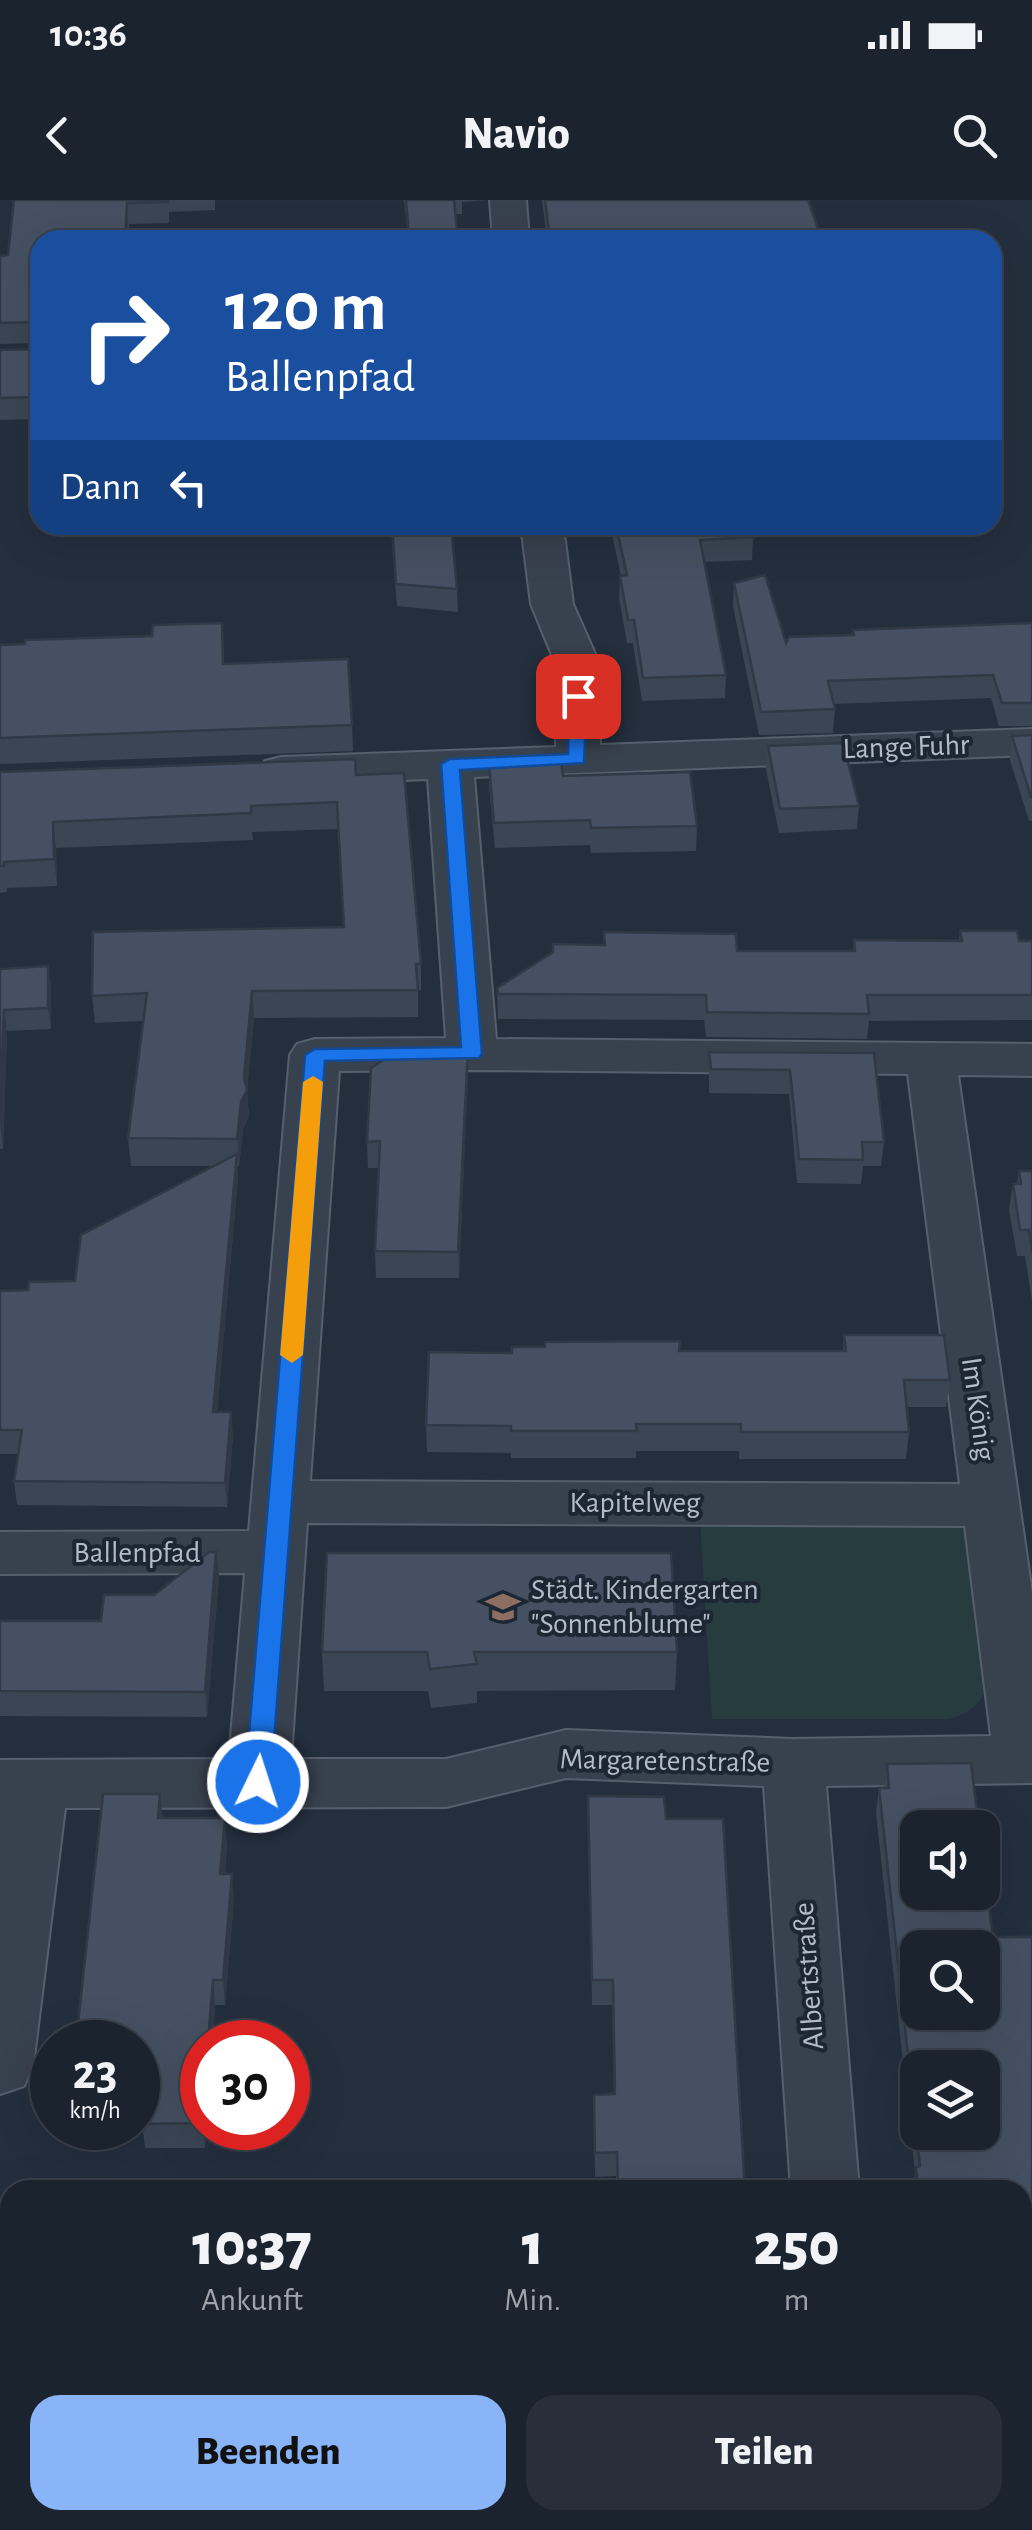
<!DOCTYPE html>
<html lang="de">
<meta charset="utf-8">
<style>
body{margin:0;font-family:"Alegreya Sans",sans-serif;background:#282f3a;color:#f1f3f6;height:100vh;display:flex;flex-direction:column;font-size:38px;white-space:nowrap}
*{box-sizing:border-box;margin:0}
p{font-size:32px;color:#a0a4aa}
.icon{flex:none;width:55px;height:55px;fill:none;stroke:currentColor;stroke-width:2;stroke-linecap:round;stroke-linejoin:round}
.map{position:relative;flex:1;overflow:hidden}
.sheet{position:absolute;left:0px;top:1980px;width:1032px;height:350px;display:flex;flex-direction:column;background:#1b232e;border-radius:30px 30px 0 0;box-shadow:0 10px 40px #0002,0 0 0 2px #39404a}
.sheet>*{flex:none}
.banner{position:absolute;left:30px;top:30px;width:972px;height:305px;border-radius:30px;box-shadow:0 10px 40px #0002,0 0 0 2px #39404a;background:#1a4fa0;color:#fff;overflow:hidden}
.controls{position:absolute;left:900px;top:1610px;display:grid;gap:20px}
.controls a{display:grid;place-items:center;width:100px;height:100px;border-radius:20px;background:#1b232e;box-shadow:0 10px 40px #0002,0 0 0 2px #39404a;font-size:50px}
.speed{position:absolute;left:30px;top:1820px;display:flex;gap:20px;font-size:50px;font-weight:700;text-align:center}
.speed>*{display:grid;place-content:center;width:130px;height:130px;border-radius:50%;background:#1b232e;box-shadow:0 10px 40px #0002,0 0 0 2px #39404a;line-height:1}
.speed small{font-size:25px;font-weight:400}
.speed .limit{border:15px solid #d22;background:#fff;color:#111}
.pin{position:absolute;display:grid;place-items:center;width:85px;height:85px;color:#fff;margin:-42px;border-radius:20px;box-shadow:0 5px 15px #0006}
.me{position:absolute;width:110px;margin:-55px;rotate:4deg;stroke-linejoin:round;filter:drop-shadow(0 0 8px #0008)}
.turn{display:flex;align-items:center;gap:35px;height:210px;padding:0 30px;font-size:45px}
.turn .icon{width:130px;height:130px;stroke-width:2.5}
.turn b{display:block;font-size:70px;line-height:85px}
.then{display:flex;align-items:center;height:95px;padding:0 30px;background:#0003;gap:20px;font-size:38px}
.eta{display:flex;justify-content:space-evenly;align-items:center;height:170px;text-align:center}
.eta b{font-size:60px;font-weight:800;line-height:70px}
.cta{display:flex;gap:20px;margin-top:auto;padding:20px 30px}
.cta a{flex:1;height:115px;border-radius:30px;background:#8ab4f8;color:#111;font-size:40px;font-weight:800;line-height:115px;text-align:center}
.cta a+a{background:#282f3a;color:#f1f3f6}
.status{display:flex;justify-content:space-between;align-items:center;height:70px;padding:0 50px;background:#1b232e;direction:ltr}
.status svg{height:28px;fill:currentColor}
header{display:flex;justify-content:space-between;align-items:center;height:130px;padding:0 30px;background:#1b232e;font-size:45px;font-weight:800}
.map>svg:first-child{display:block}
.green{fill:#263c3f}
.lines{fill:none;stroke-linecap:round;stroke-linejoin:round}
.minor-casing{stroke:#565f6c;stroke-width:4}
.path{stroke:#44595c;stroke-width:8;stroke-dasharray:9 9;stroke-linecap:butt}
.minor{fill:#38414e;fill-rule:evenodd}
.wall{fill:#3b4654}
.shaded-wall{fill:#303945}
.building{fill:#455162;stroke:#303945;stroke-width:2.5;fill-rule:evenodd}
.route{fill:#1a73e8;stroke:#114b97;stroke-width:2.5}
.slow{fill:#f59e0b}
.labels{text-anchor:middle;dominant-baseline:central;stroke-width:8;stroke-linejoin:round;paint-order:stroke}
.street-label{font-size:30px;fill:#b4bcc9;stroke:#1d2633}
.poi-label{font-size:30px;fill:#b4bcc9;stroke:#1d2633;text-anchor:start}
</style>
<div class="status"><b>10:36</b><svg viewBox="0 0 49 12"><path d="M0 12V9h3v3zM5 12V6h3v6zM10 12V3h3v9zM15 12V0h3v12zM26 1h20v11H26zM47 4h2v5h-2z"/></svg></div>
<header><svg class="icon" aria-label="back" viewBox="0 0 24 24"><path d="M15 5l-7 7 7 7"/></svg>Navio<svg class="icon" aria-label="search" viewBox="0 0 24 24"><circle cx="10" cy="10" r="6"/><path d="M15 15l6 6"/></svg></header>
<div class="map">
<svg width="1032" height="2330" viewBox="0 0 1032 2330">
<rect width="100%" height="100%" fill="#242f3e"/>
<path class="green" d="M 700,1318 L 954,1321 L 964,1329 L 987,1489 C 977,1507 968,1514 948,1519 L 712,1519 Z"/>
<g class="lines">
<g class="minor-casing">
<path id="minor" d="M 490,0 L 526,0 L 529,40 L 493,40 Z
M 521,325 L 563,325 L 573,404 L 600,465 L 600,545 L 1032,529 L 1032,555 L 474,577 L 496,839 L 1032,844 L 1032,876 L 958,875 L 1032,1393 L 1032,1583 L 826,1586 L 859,1990 L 791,1990 L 764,1586 L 566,1578 L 446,1607 L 65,1608 L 33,1866 L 24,1886 L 0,1894 L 0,1560 L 229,1559 L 245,1373 L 0,1374 L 0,1332 L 249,1331 L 290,855 L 297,844 L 315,839 L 446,838 L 428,579 L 281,585 L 265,581 L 258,571 L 265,561 L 281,557 L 556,547 L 556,465 L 531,404 ZM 472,870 L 908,874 L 960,1284 L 310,1281 L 339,871 ZM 307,1323 L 965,1326 L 991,1536 L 793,1539 L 566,1530 L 446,1559 L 291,1559 Z
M 0,2119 L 10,2123 L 10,2191 L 0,2188 Z"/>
</g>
<path class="path" d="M 1022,2154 L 1032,2153"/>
<use href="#minor" class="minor"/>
</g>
<path class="wall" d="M 14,0 L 215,0 L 215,10 L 169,12 L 169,23 L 129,24 L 128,40 L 40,40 L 40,143 L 0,144 L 0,56 L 8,55 Z
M 404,0 L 487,0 L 462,2 L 462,14 L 455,14 L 408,37 Z
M 542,0 L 808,0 L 822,40 L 547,40 Z
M 40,149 L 40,219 L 0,220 L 0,150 Z
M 362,325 L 451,325 L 457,389 L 458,412 L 397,406 L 391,330 L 363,331 Z
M 610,325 L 749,325 L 753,337 L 752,360 L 704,362 L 726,475 L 725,498 L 642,501 L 633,443 L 627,443 L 619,398 L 620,376 L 621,376 Z
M 734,383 L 786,443 L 853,435 L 853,430 L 1032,423 L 1032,526 L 999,526 L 991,498 L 833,504 L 835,509 L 833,533 L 759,535 L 733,406 Z
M 0,445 L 224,449 L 224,464 L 352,525 L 353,551 L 0,564 Z
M 1032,535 L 1032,621 L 1029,621 L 1010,560 L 1012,536 Z
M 768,546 L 859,606 L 857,629 L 779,633 L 766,569 Z
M 489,562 L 563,576 L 697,626 L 696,651 L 591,653 L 590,645 L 495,648 L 489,587 Z
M 0,572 L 356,575 L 421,764 L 421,790 L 418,791 L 418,817 L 254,818 L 247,891 L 249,917 L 243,929 L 239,966 L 237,966 L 238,978 L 217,1212 L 233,1236 L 227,1307 L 17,1305 L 14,1281 L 18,1254 L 0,1254 L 0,1091 L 28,1090 L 75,1081 L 213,966 L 131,966 L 128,938 L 143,821 L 95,823 L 92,796 L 343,727 L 338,629 L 252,632 L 253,640 L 56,648 L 57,686 L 7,688 L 7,692 L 0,693 Z
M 960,731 L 1019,741 L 1032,741 L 1032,820 L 869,821 L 867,839 L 706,837 L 704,820 L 498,819 L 497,788 L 737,751 L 853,751 L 854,740 L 959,741 Z
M 48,766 L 51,787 L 51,829 L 7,831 L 3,949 L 0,949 L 0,769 Z
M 709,852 L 874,853 L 884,942 L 881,966 L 863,966 L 861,984 L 797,983 L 789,894 L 709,893 Z
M 468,874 L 459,1078 L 376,1078 L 375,1051 L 379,968 L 368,968 L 367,942 Z
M 1019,971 L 1032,971 L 1032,1101 L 1025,1056 L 1017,1056 L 1009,1010 L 1013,984 L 1017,984 Z
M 844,1135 L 950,1180 L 946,1207 L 907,1207 L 909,1232 L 906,1259 L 739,1259 L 739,1251 L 636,1251 L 636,1258 L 511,1258 L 511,1253 L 427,1252 L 426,1225 L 512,1153 L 843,1151 Z
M 216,1352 L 219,1377 L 207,1517 L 0,1516 L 0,1421 L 101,1421 L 154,1395 Z
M 322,1452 L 677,1452 L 675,1490 L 477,1491 L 477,1503 L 431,1508 L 428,1491 L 324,1491 Z
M 887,1564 L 993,1737 L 1032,1737 L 1032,2131 L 1022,2131 L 1022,1990 L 912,1990 L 915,1973 L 876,1613 L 879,1588 L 884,1588 Z
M 588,1596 L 666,1619 L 745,1990 L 616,1990 L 616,1976 L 595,1977 L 594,1895 L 614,1894 L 612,1805 L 592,1805 Z
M 162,1618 L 227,1644 L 225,1674 L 234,1699 L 225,1805 L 215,1805 L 213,1842 L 202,1842 L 202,1928 L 207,1928 L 205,1948 L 145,1948 L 142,1922 L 138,1922 L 138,1842 Z"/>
<path class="shaded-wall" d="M 127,3 L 128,40 L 125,40 Z
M 53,622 L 56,648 L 57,686 L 54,659 Z
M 48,766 L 51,787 L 51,829 L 48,808 Z
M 252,791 L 254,818 L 247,891 L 249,917 L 243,929 L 239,966 L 237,939 Z
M 4,810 L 7,831 L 3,949 L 0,923 Z
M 468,847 L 468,874 L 459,1078 L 458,1052 Z
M 237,954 L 238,978 L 215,1236 L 213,1212 Z
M 231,1212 L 233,1236 L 227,1307 L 225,1283 Z
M 216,1352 L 219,1377 L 207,1517 L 205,1492 Z
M 160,1594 L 163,1620 L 158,1618 Z
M 225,1618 L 227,1644 L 222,1700 L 220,1674 Z
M 232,1674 L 234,1699 L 225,1805 L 223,1780 Z
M 213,1780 L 215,1805 L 213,1842 L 208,1842 Z
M 203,1928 L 207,1928 L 205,1948 Z
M 204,2320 L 209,2320 L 208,2330 L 203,2330 Z
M 652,2320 L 662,2320 L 651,2329 Z"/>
<path class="building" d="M 14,0 L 168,0 L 168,2 L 127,3 L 125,40 L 40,40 L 40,122 L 0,123 L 0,56 L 8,55 Z
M 406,0 L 454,0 L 458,40 L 348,40 L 409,37 Z
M 545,0 L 808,0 L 822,40 L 550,40 Z
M 40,149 L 40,197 L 0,198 L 0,150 Z
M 392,325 L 451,325 L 457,389 L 396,384 Z
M 616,325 L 749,325 L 753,337 L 700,340 L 726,475 L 643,478 L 634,420 L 628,420 L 620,376 L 627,375 Z
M 765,375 L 786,443 L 789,437 L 854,435 L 853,430 L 1032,423 L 1032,503 L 1002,503 L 993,475 L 828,481 L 835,509 L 761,512 L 734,383 Z
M 222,423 L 223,464 L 348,459 L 352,525 L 0,538 L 0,445 L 25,444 L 25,440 L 152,436 L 153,425 Z
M 1032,535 L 1032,597 L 1031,597 L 1012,536 Z
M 843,543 L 859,606 L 780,609 L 768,546 Z
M 355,559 L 356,575 L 404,573 L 421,764 L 416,764 L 418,790 L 252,791 L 244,878 L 247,890 L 241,902 L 237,939 L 128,938 L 147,793 L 92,796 L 93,732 L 344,727 L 337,602 L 251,606 L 251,613 L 53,622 L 54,659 L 4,662 L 4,666 L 0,666 L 0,572 Z
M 561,561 L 563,576 L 690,572 L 697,626 L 591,628 L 590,620 L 494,623 L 489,562 Z
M 960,731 L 1017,731 L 1019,741 L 1032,741 L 1032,795 L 867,795 L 869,814 L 707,812 L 706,795 L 498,794 L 497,788 L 553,752 L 553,744 L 605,745 L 604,732 L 736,734 L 737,751 L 855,751 L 854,740 L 962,741 Z
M 48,766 L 48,808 L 4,810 L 0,923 L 0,769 Z
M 468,847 L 458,1052 L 375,1051 L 380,941 L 367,942 L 371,868 L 402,848 Z
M 709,852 L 874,853 L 884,942 L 862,942 L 863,960 L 799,959 L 790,870 L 711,869 Z
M 237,954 L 213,1212 L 231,1212 L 225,1283 L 14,1281 L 22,1230 L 0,1230 L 0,1091 L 28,1090 L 29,1082 L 75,1081 L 81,1035 Z
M 1019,971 L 1032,971 L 1032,1052 L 1029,1030 L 1020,1030 L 1013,984 L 1021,984 Z
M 844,1135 L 944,1135 L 950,1180 L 904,1180 L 909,1232 L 741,1232 L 741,1224 L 636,1224 L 637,1231 L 511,1231 L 511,1226 L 426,1225 L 429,1152 L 512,1153 L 512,1147 L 545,1147 L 545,1142 L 680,1141 L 679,1151 L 846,1151 Z
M 209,1352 L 216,1352 L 205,1492 L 0,1491 L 0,1421 L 101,1421 L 104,1395 L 154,1395 Z
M 327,1353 L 671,1353 L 677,1452 L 474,1452 L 477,1464 L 430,1469 L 427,1452 L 322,1452 Z
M 971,1563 L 979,1628 L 918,1628 L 918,1692 L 982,1692 L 982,1653 L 993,1737 L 1032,1737 L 1032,2107 L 1022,2107 L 1022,1990 L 918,1990 L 916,1967 L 920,1966 L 879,1588 L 889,1588 L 887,1564 ZM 918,1748 L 982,1748 L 982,1812 L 918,1812 ZM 918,1868 L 982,1868 L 982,1932 L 918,1932 Z
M 103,1594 L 160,1594 L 158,1618 L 225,1618 L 220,1674 L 232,1674 L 223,1780 L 213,1780 L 208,1842 L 202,1842 L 202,1923 L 142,1924 L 144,1898 L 138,1898 L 138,1842 L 76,1842 Z
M 588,1596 L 664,1597 L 666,1619 L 723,1619 L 745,1990 L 618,1990 L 617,1952 L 595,1953 L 594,1895 L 615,1894 L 614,1836 L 613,1780 L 592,1780 Z
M 0,2250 L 10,2265 L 10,2320 L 204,2320 L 203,2330 L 0,2330 Z
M 365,2320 L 653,2320 L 654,2330 L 364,2330 Z"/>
<path class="route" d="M 578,491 L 587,496 L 584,563 L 460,570 L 482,854 L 479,858 L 325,861 L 271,1582 L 267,1589 L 249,1589 L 245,1582 L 305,855 L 315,849 L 461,847 L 441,564 L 450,559 L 568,554 L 569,496 Z"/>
<path class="slow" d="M 313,876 L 323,882 L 303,1155 L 292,1163 L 280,1155 L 303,882 Z"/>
<defs>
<g id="school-bare" transform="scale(2.7)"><path d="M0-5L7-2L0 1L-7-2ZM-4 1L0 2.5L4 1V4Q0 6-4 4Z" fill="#8d6e63" stroke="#1d2633" stroke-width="2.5" paint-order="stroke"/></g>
</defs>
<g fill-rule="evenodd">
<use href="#school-bare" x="503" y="1407"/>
</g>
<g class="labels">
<g class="street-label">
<text transform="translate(906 547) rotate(-2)">Lange Fuhr</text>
<text transform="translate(978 1209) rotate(82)">Im König</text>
<text x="635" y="1303">Kapitelweg</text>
<text x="137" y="1353">Ballenpfad</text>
<text transform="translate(665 1561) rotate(1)">Margaretenstraße</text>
<text transform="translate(809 1776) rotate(-94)">Albertstraße</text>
</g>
<g class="poi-label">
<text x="531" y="1390">Städt. Kindergarten<tspan x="531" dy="34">"Sonnenblume"</tspan></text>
</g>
</g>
</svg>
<div class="controls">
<a><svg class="icon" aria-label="sound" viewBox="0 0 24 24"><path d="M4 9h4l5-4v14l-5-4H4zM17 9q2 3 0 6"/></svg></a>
<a><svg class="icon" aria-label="search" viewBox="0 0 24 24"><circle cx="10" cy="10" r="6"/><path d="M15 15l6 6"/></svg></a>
<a><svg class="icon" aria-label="layers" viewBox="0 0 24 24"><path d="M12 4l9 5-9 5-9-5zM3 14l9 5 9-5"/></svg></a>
</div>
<div class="speed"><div>23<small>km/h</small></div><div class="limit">30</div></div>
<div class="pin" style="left:578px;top:496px;background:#d93025"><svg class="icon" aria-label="arrive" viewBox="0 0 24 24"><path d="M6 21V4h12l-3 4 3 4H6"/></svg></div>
<svg class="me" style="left:258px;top:1582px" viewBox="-20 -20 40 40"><circle r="17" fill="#1a73e8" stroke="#fff" stroke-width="3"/><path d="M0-11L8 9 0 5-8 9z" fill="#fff"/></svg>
<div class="banner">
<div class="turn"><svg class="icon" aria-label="right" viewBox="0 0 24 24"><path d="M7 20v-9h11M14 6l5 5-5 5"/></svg><div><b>120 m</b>Ballenpfad</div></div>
<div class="then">Dann<svg class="icon" aria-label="left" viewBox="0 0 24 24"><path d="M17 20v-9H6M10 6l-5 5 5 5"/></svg></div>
</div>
<section class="sheet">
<div class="eta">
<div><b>10:37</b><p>Ankunft</p></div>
<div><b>1</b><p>Min.</p></div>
<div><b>250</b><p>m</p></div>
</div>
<div class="cta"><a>Beenden</a><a>Teilen</a></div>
</section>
</div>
